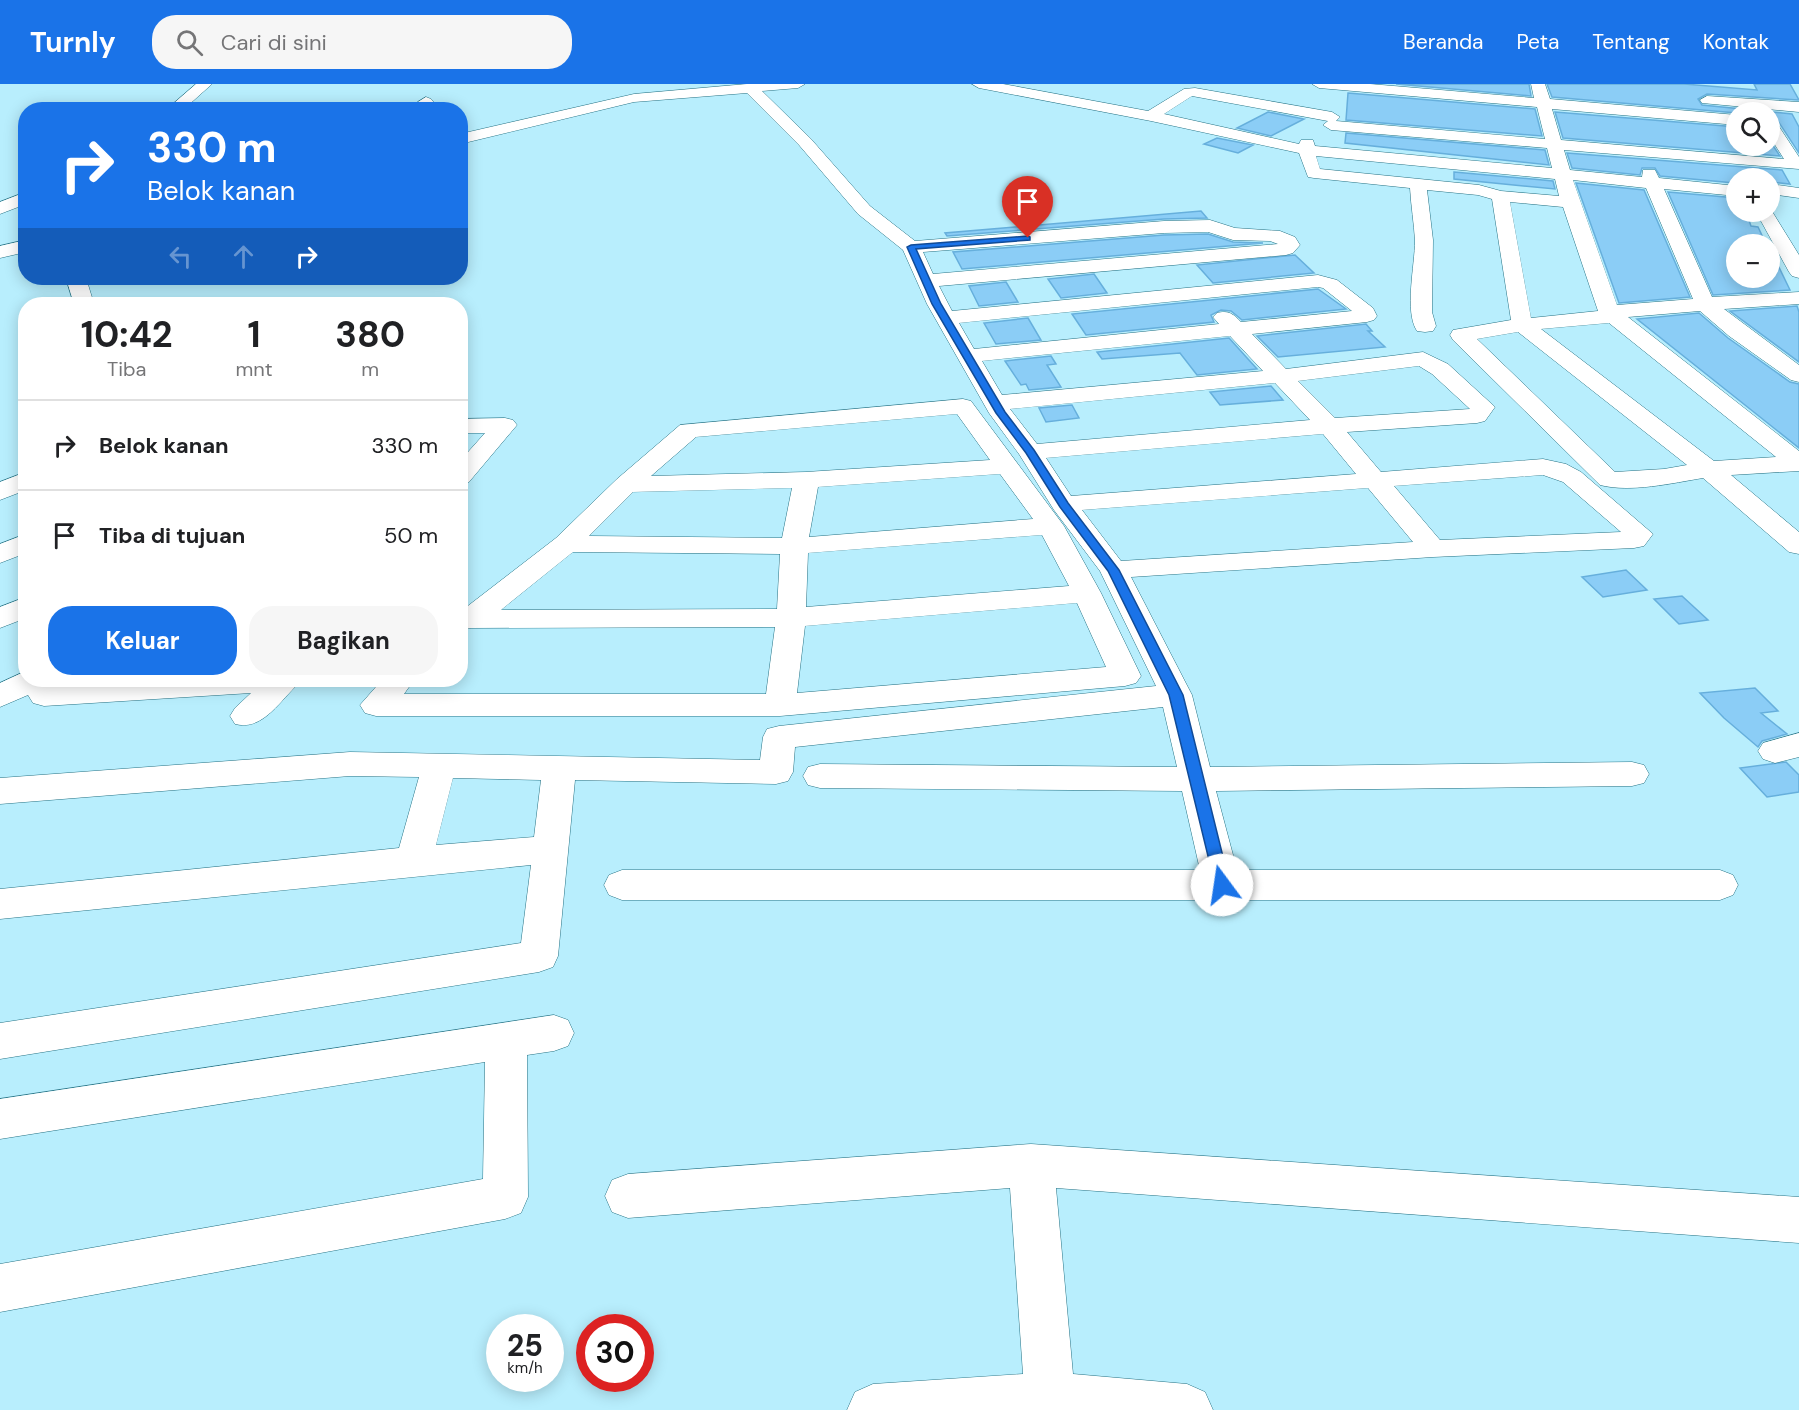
<!DOCTYPE html>
<html lang="id">
<meta charset="utf-8">
<style>
body{margin:0;font-family:"DM Sans",sans-serif;background:#f6f6f6;color:#202124;height:100vh;display:flex;flex-direction:column;font-size:22px;white-space:nowrap}
*{box-sizing:border-box;margin:0}
p{font-size:20px;color:#757577}
.icon{flex:none;width:33px;height:33px;fill:none;stroke:currentColor;stroke-width:2;stroke-linecap:round;stroke-linejoin:round}
.map{position:relative;flex:1;overflow:hidden}
.panel{position:absolute;left:18px;top:213px;width:450px;height:390px;display:flex;flex-direction:column;background:#fff;border-radius:24px;box-shadow:0 3px 15px #0003}
.panel>*{flex:none}
.banner{position:absolute;left:18px;top:18px;width:450px;height:183px;border-radius:24px;box-shadow:0 3px 15px #0003;background:#1a73e8;color:#fff;overflow:hidden}
.tools{position:absolute;left:1726px;top:18px;display:grid;gap:12px}
.tools a{display:grid;place-items:center;width:54px;height:54px;border-radius:50%;background:#fff;box-shadow:0 3px 15px #0003;font-size:30px}
.speed{position:absolute;left:486px;top:1230px;display:flex;gap:12px;font-size:30px;font-weight:700;text-align:center}
.speed>*{display:grid;place-content:center;width:78px;height:78px;border-radius:50%;background:#fff;box-shadow:0 3px 15px #0003;line-height:1}
.speed small{font-size:15px;font-weight:400}
.speed .limit{border:9px solid #d22;background:#fff;color:#111}
.pin{position:absolute;display:grid;place-items:center;width:51px;height:51px;color:#fff;margin:-62px -26px;border-radius:50% 50% 50% 0;rotate:-45deg;box-shadow:0 0 6px #0007}
.pin .icon{rotate:45deg}
.me{position:absolute;width:66px;margin:-33px;rotate:346deg;stroke-linejoin:round;filter:drop-shadow(0 0 4px #0008)}
.turn{display:flex;align-items:center;gap:21px;height:126px;padding:0 30px;font-size:27px}
.turn .icon{width:78px;height:78px;stroke-width:2.5}
.turn b{display:block;font-size:42px;line-height:51px}
.lanes{display:flex;align-items:center;height:57px;padding:0 30px;background:#0003;justify-content:center;gap:30px;direction:ltr}
.lanes .off{opacity:.35}
.eta{display:flex;justify-content:space-evenly;align-items:center;height:102px;text-align:center}
.eta b{font-size:36px;font-weight:700;line-height:42px}
.primary-button{display:flex;gap:12px;margin-top:auto;padding:12px 30px}
.primary-button a{flex:1;height:69px;border-radius:24px;background:#1a73e8;color:#fff;font-size:24px;font-weight:700;line-height:69px;text-align:center}
.primary-button a+a{background:#f6f6f6;color:#202124}
ul{padding:0;list-style:none}
li{display:flex;align-items:center;gap:18px;height:90px;padding:0 30px;border-top:2px solid #e0e0e0}
li div{flex:1}
li b{display:block;font-size:22px}
li em{font-style:normal}
header{display:flex;align-items:center;gap:36px;box-sizing:border-box;height:84px;padding:0 30px;background:#1a73e8;color:#fff}
header strong{font-size:28px}
nav{display:flex;gap:33px;margin-inline-start:auto;font-size:21px}
.search{width:420px;height:54px;background:#f6f6f6;display:flex;align-items:center;gap:15px;box-sizing:border-box;padding:0 21px;border-radius:24px;color:#757577;font-size:22px}
.map>svg:first-child{display:block}
.building{fill:#8bcdf6;stroke:#66afdc;stroke-width:1.5}
.lines{fill:none;stroke-linecap:round;stroke-linejoin:round}
.minor-casing{stroke:#267385;stroke-width:1}
.minor{fill:#fff;fill-rule:evenodd}
.route{fill:#1a73e8;stroke:#114b97;stroke-width:1.5}
</style>
<header>
<strong>Turnly</strong>
<div class="search"><svg class="icon" aria-label="search" viewBox="0 0 24 24"><circle cx="10" cy="10" r="6"/><path d="M15 15l6 6"/></svg>Cari di sini</div>
<nav><a>Beranda</a><a>Peta</a><a>Tentang</a><a>Kontak</a></nav>
</header>
<div class="map">
<svg width="1799" height="1326" viewBox="0 0 1799 1326">
<rect width="100%" height="100%" fill="#b8eefd"/>
<path class="building" d="M 1396,0 L 1529,0 L 1531,12 Z
M 1547,0 L 1684,0 L 1757,6 L 1754,0 L 1790,0 L 1799,16 L 1707,10 L 1698,15 L 1702,21 L 1792,30 L 1799,43 L 1799,69 L 1778,37 L 1770,34 L 1770,28 L 1737,29 L 1552,13 Z
M 1348,9 L 1535,25 L 1542,52 L 1346,36 Z
M 1268,28 L 1304,35 L 1271,52 L 1237,44 Z
M 1555,28 L 1737,43 L 1737,62 L 1770,62 L 1770,57 L 1780,72 L 1563,54 Z
M 1346,49 L 1545,66 L 1549,81 L 1345,59 Z
M 1217,54 L 1253,61 L 1238,69 L 1204,60 Z
M 1567,69 L 1782,86 L 1790,100 L 1770,98 L 1770,94 L 1737,94 L 1737,97 L 1733,96 L 1735,99 L 1660,92 L 1655,84 L 1642,84 L 1640,91 L 1572,84 Z
M 1454,88 L 1553,97 L 1555,105 L 1454,95 Z
M 1576,99 L 1644,106 L 1690,213 L 1619,219 Z
M 1668,108 L 1737,114 L 1737,128 L 1746,128 L 1751,142 L 1758,143 L 1766,160 L 1737,160 L 1737,194 L 1770,194 L 1770,170 L 1774,173 L 1790,206 L 1713,211 Z
M 1201,127 L 1207,134 L 1164,135 L 947,152 L 945,149 Z
M 1208,150 L 1233,158 L 1263,159 L 962,185 L 953,168 L 1164,151 Z
M 1295,171 L 1314,189 L 1213,199 L 1197,181 Z
M 1094,190 L 1107,209 L 1061,214 L 1048,195 Z
M 1006,198 L 1018,218 L 979,222 L 969,202 Z
M 1318,205 L 1346,225 L 1242,236 L 1231,227 L 1221,226 L 1211,231 L 1214,238 L 1086,251 L 1072,230 Z
M 1797,222 L 1799,228 L 1799,278 L 1730,227 Z
M 1699,229 L 1728,254 L 1790,298 L 1799,300 L 1799,364 L 1637,235 Z
M 1028,234 L 1041,256 L 996,260 L 984,239 Z
M 1366,240 L 1372,247 L 1368,247 L 1385,263 L 1278,273 L 1257,252 Z
M 1229,254 L 1257,285 L 1197,291 L 1180,269 L 1102,275 L 1097,268 Z
M 1051,272 L 1056,280 L 1047,281 L 1061,303 L 1029,306 L 1026,300 L 1021,301 L 1005,277 Z
M 1271,302 L 1283,316 L 1220,321 L 1210,308 Z
M 1072,321 L 1079,334 L 1046,338 L 1039,324 Z
M 1626,486 L 1647,506 L 1603,513 L 1582,493 Z
M 1682,512 L 1708,536 L 1679,540 L 1654,515 Z
M 1755,604 L 1778,627 L 1761,629 L 1787,650 L 1762,657 L 1758,663 L 1724,634 L 1700,609 Z
M 1786,678 L 1799,691 L 1799,708 L 1767,713 L 1740,684 Z"/>
<g class="lines">
<g class="minor-casing">
<path id="minor" d="M 196,0 L 212,0 L 183,26 L 166,26 Z
M 747,0 L 805,0 L 798,4 L 762,7 L 811,55 L 870,122 L 915,157 L 1164,137 L 1210,136 L 1235,144 L 1280,147 L 1295,153 L 1300,161 L 1293,169 L 1286,171 L 939,202 L 952,227 L 1318,191 L 1337,196 L 1373,224 L 1377,232 L 1374,236 L 1367,238 L 1252,250 L 1286,285 L 1423,268 L 1448,280 L 1495,323 L 1485,337 L 1477,339 L 1347,348 L 1381,388 L 1543,375 L 1566,380 L 1581,388 L 1653,450 L 1644,462 L 1634,464 L 1433,473 L 1131,493 L 1192,611 L 1210,683 L 1632,678 L 1644,681 L 1649,690 L 1644,699 L 1632,702 L 1216,707 L 1237,786 L 1720,786 L 1733,791 L 1738,801 L 1733,811 L 1720,816 L 622,816 L 609,811 L 604,801 L 609,791 L 622,786 L 1200,786 L 1182,707 L 820,704 L 808,701 L 803,692 L 808,683 L 820,680 L 1177,683 L 1163,623 L 795,663 L 793,688 L 788,697 L 776,700 L 575,696 L 558,872 L 553,883 L 539,888 L 0,975 L 0,939 L 521,859 L 531,781 L 0,835 L 0,805 L 399,764 L 419,693 L 350,692 L 0,720 L 0,694 L 350,668 L 760,676 L 763,653 L 767,645 L 779,642 L 1156,602 L 1100,487 L 1054,426 L 1019,370 L 989,329 L 927,220 L 903,166 L 858,130 L 799,61 L 747,9 L 634,18 L 460,60 L 460,50 L 634,10 ZM 1208,148 L 1233,156 L 1270,157 L 1278,160 L 933,190 L 923,168 L 1164,149 ZM 1318,203 L 1323,204 L 1352,227 L 1241,238 C 1233,230 1229,226 1217,229 L 1213,233 L 1219,240 L 974,265 L 959,239 ZM 1230,252 L 1263,287 L 1002,311 L 982,277 ZM 1419,282 L 1432,290 L 1470,325 L 1335,334 L 1298,297 ZM 1275,299 L 1310,336 L 1037,360 L 1010,325 ZM 1323,350 L 1356,390 L 1071,412 L 1046,374 ZM 1543,391 L 1563,398 L 1621,448 L 1440,456 L 1394,402 ZM 1368,404 L 1413,458 L 1121,477 L 1082,426 ZM 453,694 L 541,696 L 534,753 L 436,761 Z
M 972,0 L 1003,0 L 1148,27 L 1184,5 L 1195,4 L 1332,28 L 1340,33 L 1336,37 L 1545,55 L 1537,23 L 1319,4 L 1312,0 L 1370,0 L 1534,14 L 1531,0 L 1545,0 L 1550,15 L 1737,31 L 1737,41 L 1552,25 L 1561,56 L 1784,75 L 1770,53 L 1770,36 L 1776,38 L 1799,73 L 1799,85 L 1564,66 L 1570,86 L 1642,93 L 1643,86 L 1655,86 L 1659,94 L 1737,102 L 1737,112 L 1664,105 L 1712,213 L 1799,208 L 1799,220 L 1724,225 L 1799,281 L 1799,298 L 1791,296 L 1729,252 L 1700,227 L 1628,233 L 1799,367 L 1799,387 L 1731,391 L 1799,448 L 1799,470 L 1789,468 L 1703,394 C 1673,399 1630,409 1600,401 L 1453,256 L 1450,251 L 1453,246 L 1511,236 L 1492,115 L 1478,111 L 1427,106 L 1433,156 L 1432,228 L 1436,242 L 1433,247 L 1425,248 L 1417,247 C 1404,228 1415,180 1415,157 C 1414,139 1411,122 1410,104 L 1314,94 L 1308,93 L 1299,69 L 1151,37 L 979,4 ZM 1192,12 L 1328,37 L 1323,41 L 1331,46 L 1547,64 L 1552,84 L 1315,62 L 1313,56 L 1301,56 L 1299,60 L 1164,30 ZM 1316,72 L 1555,95 L 1559,112 L 1501,107 L 1479,101 L 1320,85 ZM 1573,96 L 1646,104 L 1693,215 L 1617,221 ZM 1510,118 L 1563,123 L 1598,227 L 1531,234 ZM 1609,239 L 1776,373 L 1714,377 L 1541,245 ZM 1518,248 L 1687,381 L 1664,385 L 1615,388 L 1477,255 Z
M 1707,12 L 1799,18 L 1799,28 L 1702,19 L 1700,16 Z
M 426,13 L 431,15 L 440,26 L 424,26 L 418,18 Z
M 1770,100 L 1799,104 L 1799,114 L 1770,110 Z
M 26,108 L 26,120 L 0,130 L 0,118 Z
M 1770,124 L 1799,171 L 1799,194 L 1792,192 L 1789,188 L 1756,128 L 1770,128 Z
M 26,156 L 26,168 L 0,174 L 0,162 Z
M 66,194 L 86,194 L 94,220 L 74,220 Z
M 963,315 L 971,317 L 1064,442 L 1101,509 L 1141,592 L 1136,599 L 1125,602 L 780,632 L 376,632 L 365,629 L 360,621 L 382,596 L 414,596 L 404,610 L 766,610 L 775,543 L 471,544 L 460,546 L 460,528 L 556,454 L 617,395 L 680,341 ZM 957,330 L 990,376 L 806,388 L 651,392 L 696,353 ZM 1000,390 L 1033,435 L 809,453 L 818,403 ZM 792,404 L 782,454 L 589,452 L 633,408 ZM 1042,451 L 1069,502 L 806,523 L 808,469 ZM 573,468 L 780,470 L 777,525 L 501,526 ZM 1077,519 L 1106,583 L 797,609 L 805,542 Z
M 505,334 L 513,336 L 517,341 L 469,398 L 460,401 L 460,377 L 485,349 L 460,349 L 460,335 Z
M 26,388 L 26,406 L 0,416 L 0,398 Z
M 26,450 L 26,469 L 0,479 L 0,460 Z
M 26,513 L 26,534 L 0,544 L 0,523 Z
M 26,587 L 26,596 L 60,596 L 60,599 L 128,596 L 300,596 L 295,603 C 278,620 261,647 235,640 L 230,632 L 235,624 L 251,609 L 44,622 L 33,619 L 28,611 L 0,623 L 0,599 Z
M 1799,649 L 1799,673 L 1775,679 L 1763,675 L 1758,667 L 1763,659 Z
M 554,931 L 568,936 L 574,949 L 568,962 L 554,967 L 527,971 L 528,1113 L 521,1129 L 505,1135 L 0,1228 L 0,1180 L 483,1095 L 485,978 L 0,1055 L 0,1015 Z
M 1031,1060 L 1799,1113 L 1799,1159 L 1056,1104 L 1073,1290 L 1187,1300 L 1205,1308 L 1213,1326 L 847,1326 L 855,1308 L 873,1300 L 1023,1290 L 1010,1104 L 628,1134 L 612,1128 L 605,1112 L 612,1096 L 628,1090 Z"/>
</g>
<use href="#minor" class="minor"/>
</g>
<path class="route" d="M 1028,152 L 1030,153 L 1030,156 L 916,165 L 941,220 L 1005,328 L 1034,366 L 1068,419 L 1119,486 L 1183,611 L 1230,801 L 1228,805 L 1217,805 L 1215,801 L 1169,611 L 1108,487 L 1060,423 L 1026,369 L 996,329 L 932,220 L 907,163 L 911,161 Z"/>
</svg>
<div class="tools">
<a><svg class="icon" aria-label="search" viewBox="0 0 24 24"><circle cx="10" cy="10" r="6"/><path d="M15 15l6 6"/></svg></a>
<a>+</a>
<a>−</a>
</div>
<div class="speed"><div>25<small>km/h</small></div><div class="limit">30</div></div>
<div class="pin" style="left:1028px;top:154px;background:#d93025"><svg class="icon" aria-label="arrive" viewBox="0 0 24 24"><path d="M6 21V4h12l-3 4 3 4H6"/></svg></div>
<svg class="me" style="left:1222px;top:801px" viewBox="-20 -20 40 40"><circle r="19" fill="#fff"/><path d="M0-13L10 11 0 6-10 11z" fill="#1a73e8"/></svg>
<div class="banner">
<div class="turn"><svg class="icon" aria-label="right" viewBox="0 0 24 24"><path d="M7 20v-9h11M14 6l5 5-5 5"/></svg><div><b>330 m</b>Belok kanan</div></div>
<div class="lanes"><svg class="icon off" aria-label="left" viewBox="0 0 24 24"><path d="M17 20v-9H6M10 6l-5 5 5 5"/></svg><svg class="icon off" aria-label="ahead" viewBox="0 0 24 24"><path d="M12 20V5M6 11l6-6 6 6"/></svg><svg class="icon" aria-label="right" viewBox="0 0 24 24"><path d="M7 20v-9h11M14 6l5 5-5 5"/></svg></div>
</div>
<section class="panel">
<div class="eta">
<div><b>10:42</b><p>Tiba</p></div>
<div><b>1</b><p>mnt</p></div>
<div><b>380</b><p>m</p></div>
</div>
<ul>
<li><svg class="icon" aria-label="right" viewBox="0 0 24 24"><path d="M7 20v-9h11M14 6l5 5-5 5"/></svg><div><b>Belok kanan</b></div><em>330 m</em></li>
<li><svg class="icon" aria-label="arrive" viewBox="0 0 24 24"><path d="M6 21V4h12l-3 4 3 4H6"/></svg><div><b>Tiba di tujuan</b></div><em>50 m</em></li>
</ul>
<div class="primary-button"><a>Keluar</a><a>Bagikan</a></div>
</section>
</div>
